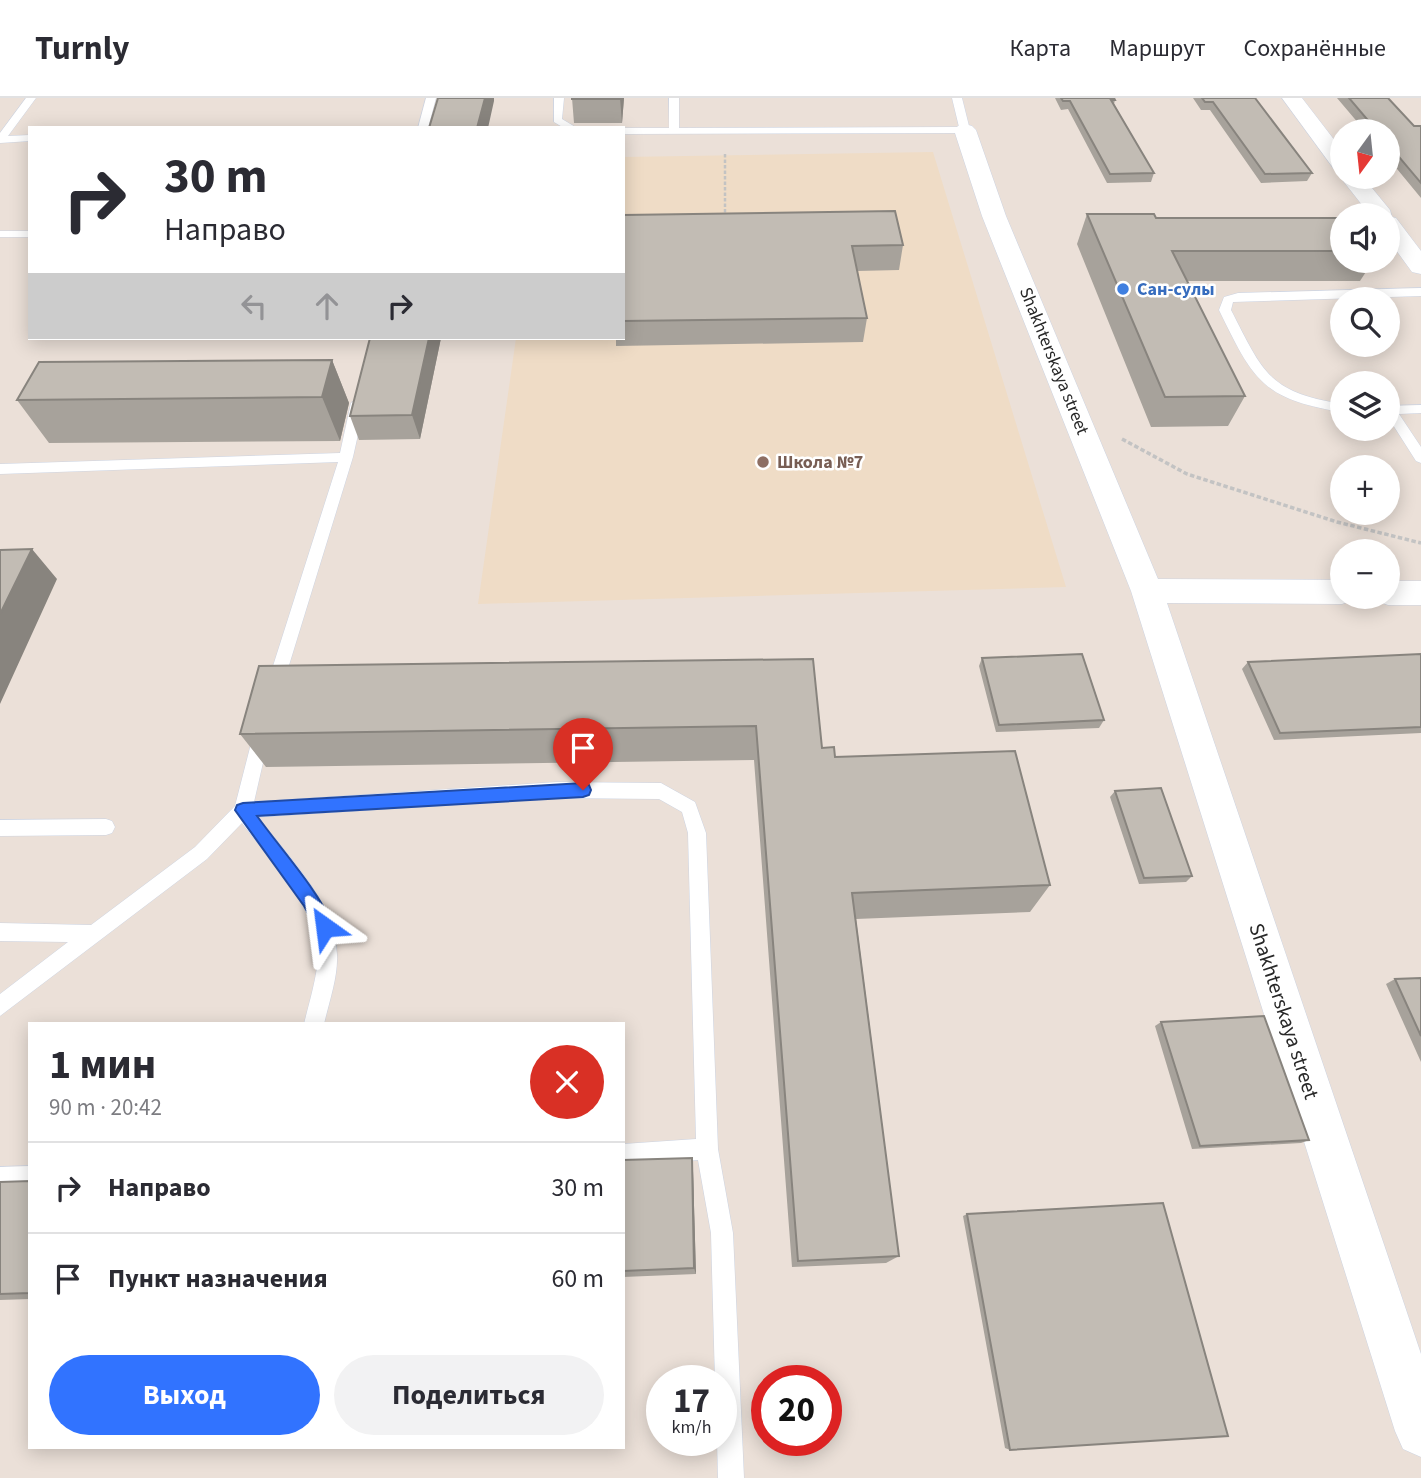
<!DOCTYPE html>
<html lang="ru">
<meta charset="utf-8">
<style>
body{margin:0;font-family:"Source Sans 3",sans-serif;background:#f2f2f3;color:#2b2b33;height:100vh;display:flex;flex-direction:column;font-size:26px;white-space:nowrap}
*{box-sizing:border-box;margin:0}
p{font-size:23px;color:#7c7c81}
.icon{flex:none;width:38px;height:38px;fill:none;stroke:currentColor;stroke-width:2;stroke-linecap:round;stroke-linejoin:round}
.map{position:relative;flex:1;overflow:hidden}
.panel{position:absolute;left:28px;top:924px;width:597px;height:427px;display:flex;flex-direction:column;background:#fff;border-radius:0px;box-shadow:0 4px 18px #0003}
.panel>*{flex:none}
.guide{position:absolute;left:28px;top:28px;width:597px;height:214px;border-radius:0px;box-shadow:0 4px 18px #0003;background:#fff;color:#2b2b33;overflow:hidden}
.needle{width:46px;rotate:195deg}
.fabs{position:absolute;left:1330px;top:21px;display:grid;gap:14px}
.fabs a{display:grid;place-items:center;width:70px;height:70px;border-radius:50%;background:#fff;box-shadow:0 4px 18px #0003;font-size:35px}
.speed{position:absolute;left:646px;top:1267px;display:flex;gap:14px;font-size:35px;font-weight:700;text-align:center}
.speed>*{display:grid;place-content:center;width:91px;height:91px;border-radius:50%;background:#fff;box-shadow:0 4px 18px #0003;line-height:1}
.speed small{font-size:18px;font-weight:400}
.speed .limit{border:10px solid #d22;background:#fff;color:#111}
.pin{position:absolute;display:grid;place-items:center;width:60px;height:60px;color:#fff;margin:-72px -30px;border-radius:50% 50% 50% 0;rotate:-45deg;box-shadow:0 0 7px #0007}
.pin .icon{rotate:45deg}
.me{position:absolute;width:77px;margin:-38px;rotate:329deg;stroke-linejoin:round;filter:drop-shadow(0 0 5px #0008)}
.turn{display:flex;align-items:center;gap:24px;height:147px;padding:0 21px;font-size:32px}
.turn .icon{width:91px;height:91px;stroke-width:2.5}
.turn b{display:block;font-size:49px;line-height:60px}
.lanes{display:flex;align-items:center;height:66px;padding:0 21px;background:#0003;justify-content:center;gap:35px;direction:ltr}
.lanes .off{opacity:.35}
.round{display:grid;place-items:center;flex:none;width:74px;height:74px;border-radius:37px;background:#f2f2f3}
.overview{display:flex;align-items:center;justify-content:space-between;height:119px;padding:0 21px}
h1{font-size:42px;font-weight:700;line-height:52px}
.button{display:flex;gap:14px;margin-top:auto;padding:14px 21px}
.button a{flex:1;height:80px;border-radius:42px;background:#3173ff;color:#fff;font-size:28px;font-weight:700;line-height:80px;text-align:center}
.button a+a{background:#f2f2f3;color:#2b2b33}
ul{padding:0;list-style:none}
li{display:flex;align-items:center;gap:21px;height:91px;padding:0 21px;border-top:2px solid #e1e1e2}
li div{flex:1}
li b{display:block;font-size:26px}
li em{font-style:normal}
header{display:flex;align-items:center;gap:42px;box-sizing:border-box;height:98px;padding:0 35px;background:#fff;border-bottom:2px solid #e1e1e2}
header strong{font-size:33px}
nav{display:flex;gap:38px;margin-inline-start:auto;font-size:24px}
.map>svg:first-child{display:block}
.education{fill:#efdcc6}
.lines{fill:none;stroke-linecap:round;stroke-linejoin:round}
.service-casing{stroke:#cdd4e2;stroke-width:1}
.minor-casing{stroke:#cdd4e2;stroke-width:1}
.path-far1{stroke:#c3c3c3;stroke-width:2.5;stroke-dasharray:3.5 2;stroke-linecap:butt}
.path{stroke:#c3c3c3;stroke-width:3.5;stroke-dasharray:4.5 2.5;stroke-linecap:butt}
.service{fill:#fff;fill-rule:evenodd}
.minor{fill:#fff;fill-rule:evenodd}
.wall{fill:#a7a29b}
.shaded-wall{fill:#88847e}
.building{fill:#c2bcb4;stroke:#88847e;stroke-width:2}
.route{fill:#3173ff;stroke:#204ba6;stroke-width:2}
.shop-dot{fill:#3f7fe0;stroke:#fff;stroke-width:2.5}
.education-dot{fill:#8d6e63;stroke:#fff;stroke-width:2.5}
.labels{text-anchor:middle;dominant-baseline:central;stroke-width:5;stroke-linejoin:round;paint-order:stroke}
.far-shop-label{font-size:18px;font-weight:bold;fill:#366cbe;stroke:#fff;text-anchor:start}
.far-street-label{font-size:18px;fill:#282828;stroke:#fff}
.far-education-label{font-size:18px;font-weight:bold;fill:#785e54;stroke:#fff;text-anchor:start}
.street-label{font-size:21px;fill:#282828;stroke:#fff}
</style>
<header>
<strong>Turnly</strong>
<nav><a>Карта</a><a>Маршрут</a><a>Сохранённые</a></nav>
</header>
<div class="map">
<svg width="1421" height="1380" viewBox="0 0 1421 1380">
<rect width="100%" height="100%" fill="#ebe0d8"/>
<path class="education" d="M 933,54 L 1066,489 L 478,506 L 516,240 L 623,240 L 623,59 Z"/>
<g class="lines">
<g class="service-casing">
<path id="service" d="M 26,0 L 36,0 L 8,38 L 30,37 L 30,43 L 0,45 L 0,35 Z
M 426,0 L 436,0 L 428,30 L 418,30 Z
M 554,0 L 564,0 L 562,21 L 577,30 L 564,30 L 554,24 Z
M 669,0 L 679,0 L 679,30 L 959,29 L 952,0 L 962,0 L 970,32 L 965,35 L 623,36 L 623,30 L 669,30 Z
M 0,133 L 30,133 L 30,139 L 0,139 Z
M 1421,190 L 1421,198 L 1233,204 L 1231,212 C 1263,274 1268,294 1342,306 L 1342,314 C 1261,301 1253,281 1219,212 L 1224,199 L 1238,195 Z
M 358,301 L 365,305 L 353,359 L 282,590 L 280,595 L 268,595 L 266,590 L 338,364 L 0,376 L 0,366 L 340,355 L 351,305 Z
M 1421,307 L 1421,315 L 1399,316 L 1421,349 L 1421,365 L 1416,363 L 1388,319 L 1388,308 Z
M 262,627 L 268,629 L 270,634 L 254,704 L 557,684 L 661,685 L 695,704 L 706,735 L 718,1051 L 733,1135 L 744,1380 L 718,1380 L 717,1342 L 721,1342 L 721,1283 L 715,1283 L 711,1135 L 698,1062 L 623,1068 L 623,1046 L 696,1041 L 688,735 L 682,714 L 659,701 L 557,700 L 258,719 C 289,760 335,804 337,857 C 338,879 329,904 324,926 L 304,926 C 309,905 316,883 318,861 C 322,816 268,760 242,725 L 207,761 L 0,918 L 0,896 L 68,844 L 0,843 L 0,825 L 91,827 L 195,749 L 235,708 L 254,634 L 256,629 Z
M 106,721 L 112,723 L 115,729 L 112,735 L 106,737 L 0,738 L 0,722 Z
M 30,1068 L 30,1090 L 0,1091 L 0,1069 Z"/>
</g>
<g class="minor-casing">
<path id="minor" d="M 1282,0 L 1302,0 L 1342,52 L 1342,72 L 1334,71 Z
M 965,26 L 972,28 L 976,32 L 1006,118 L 1158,481 L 1342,482 L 1342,499 L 1355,499 L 1353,502 L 1342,506 L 1167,505 L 1421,1256 L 1421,1359 L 1403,1351 L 1395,1333 L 1131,493 L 982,118 L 954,32 L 958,28 Z
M 1342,77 L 1363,79 L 1390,112 L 1392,119 L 1396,120 L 1421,153 L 1421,176 L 1412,174 L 1388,141 L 1388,117 L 1370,117 L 1344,84 Z
M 1388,483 L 1421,483 L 1421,507 L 1388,507 L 1377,503 L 1374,499 L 1388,499 Z"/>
</g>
<path class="path-far1" d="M 725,56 L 725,118"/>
<path class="path" d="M 1122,341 L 1187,376 L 1337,424 L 1421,445"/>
<use href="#service" class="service"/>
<use href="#minor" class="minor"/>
</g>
<path class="wall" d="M 572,0 L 624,0 L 622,25 L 574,25 Z
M 1055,0 L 1114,0 L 1115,2 L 1114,6 L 1154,75 L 1151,84 L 1107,85 L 1068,11 L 1061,12 Z
M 1193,0 L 1255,0 L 1312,75 L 1307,83 L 1261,85 L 1210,12 L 1201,12 Z
M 1337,0 L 1388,0 L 1414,28 L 1421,28 L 1421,100 L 1388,60 L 1388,33 L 1365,33 Z
M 1087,116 L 1156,120 L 1342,120 L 1342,163 L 1373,163 L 1360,183 L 1187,183 L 1245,298 L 1228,328 L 1151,329 L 1077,146 Z
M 623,117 L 903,147 L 899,172 L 857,173 L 867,220 L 863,244 L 616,248 L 616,240 L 623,240 Z
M 441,240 L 420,341 L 359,342 L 350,318 Z
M 332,262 L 349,305 L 340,343 L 49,345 L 17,302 Z
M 1421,556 L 1421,635 L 1274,642 L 1242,571 L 1248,564 Z
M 982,560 L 1104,622 L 1099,630 L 996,634 L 979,568 Z
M 813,561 L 822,650 L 835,659 L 1050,787 L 1030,814 L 856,821 L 899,1158 L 886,1165 L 792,1169 L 754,662 L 266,669 L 240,636 Z
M 1115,693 L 1192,778 L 1186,784 L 1139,786 L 1110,699 Z
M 1421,880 L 1421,964 L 1386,886 L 1395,881 Z
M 1161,924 L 1309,1042 L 1301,1045 L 1192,1051 L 1155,928 Z
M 692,1060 L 693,1073 L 696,1176 L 623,1179 L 623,1062 Z
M 30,1083 L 30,1201 L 0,1202 L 0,1084 Z
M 967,1116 L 1010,1352 L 1005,1350 L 963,1118 Z"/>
<path class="shaded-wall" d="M 485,0 L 494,0 L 494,3 L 488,30 L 477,30 Z
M 620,0 L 624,0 L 622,25 Z
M 429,240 L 441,240 L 420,341 L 412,317 Z
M 332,262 L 349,305 L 340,343 L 322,299 Z
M 32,451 L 57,481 L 0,606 L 0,516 Z
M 692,1060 L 693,1073 L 696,1176 L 694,1170 Z"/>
<path class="building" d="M 438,0 L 485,0 L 477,30 L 429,30 Z
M 572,0 L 620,0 L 620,1 L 572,1 Z
M 1061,0 L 1114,0 L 1115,2 L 1111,2 L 1154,75 L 1110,76 L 1070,3 L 1063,3 Z
M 1202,0 L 1255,0 L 1312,75 L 1265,76 L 1213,4 L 1205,4 Z
M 1349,0 L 1388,0 L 1414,28 L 1421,28 L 1421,85 L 1388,46 L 1388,33 L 1377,33 Z
M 895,113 L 903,147 L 852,148 L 867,220 L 623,223 L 623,117 Z
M 1087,116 L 1154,116 L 1156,120 L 1342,120 L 1342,153 L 1172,153 L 1245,298 L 1165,299 Z
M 370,240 L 429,240 L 412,317 L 350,318 Z
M 332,262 L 322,299 L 17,302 L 39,264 Z
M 32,451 L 0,516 L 0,452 Z
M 1082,556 L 1104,622 L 999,627 L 982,560 Z
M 1421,556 L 1421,629 L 1280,635 L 1248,564 Z
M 813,561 L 822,650 L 834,649 L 835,659 L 1015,653 L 1050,787 L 852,795 L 899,1158 L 798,1163 L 756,628 L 240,636 L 259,568 Z
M 1161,690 L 1192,778 L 1144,780 L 1115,693 Z
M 1421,880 L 1421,938 L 1395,881 Z
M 1264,918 L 1309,1042 L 1200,1048 L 1161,924 Z
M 692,1060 L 694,1170 L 623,1173 L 623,1062 Z
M 30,1083 L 30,1195 L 0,1196 L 0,1084 Z
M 1163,1105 L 1228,1338 L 1010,1352 L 967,1116 Z"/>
<path class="route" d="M 583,685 L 589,687 L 591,692 L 589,697 L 583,699 L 257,718 C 283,754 316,789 334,829 L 331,835 L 325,837 L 319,835 L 304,808 L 235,712 L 237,707 L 243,705 Z"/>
<circle class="shop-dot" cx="1123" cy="191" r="7"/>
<circle class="education-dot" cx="763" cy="364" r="7"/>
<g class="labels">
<g class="far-shop-label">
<text x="1137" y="191">Сан-сулы</text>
</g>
<g class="far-street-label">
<text transform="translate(1054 263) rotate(68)">Shakhterskaya street</text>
</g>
<g class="far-education-label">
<text x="777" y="364">Школа №7</text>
</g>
<g class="street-label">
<text transform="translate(1284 913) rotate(72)">Shakhterskaya street</text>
</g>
</g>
</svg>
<div class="fabs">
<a><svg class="needle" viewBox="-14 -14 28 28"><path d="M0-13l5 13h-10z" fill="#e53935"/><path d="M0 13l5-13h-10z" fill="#7c7c81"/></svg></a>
<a><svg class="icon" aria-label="sound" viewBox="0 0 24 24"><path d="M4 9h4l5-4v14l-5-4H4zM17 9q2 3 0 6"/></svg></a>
<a><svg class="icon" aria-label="search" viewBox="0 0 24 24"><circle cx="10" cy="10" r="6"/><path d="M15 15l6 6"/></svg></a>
<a><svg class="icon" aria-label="layers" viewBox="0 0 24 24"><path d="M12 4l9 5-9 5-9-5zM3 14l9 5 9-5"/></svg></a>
<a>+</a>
<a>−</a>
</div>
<div class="speed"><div>17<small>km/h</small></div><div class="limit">20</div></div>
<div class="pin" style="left:583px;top:692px;background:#d93025"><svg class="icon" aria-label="arrive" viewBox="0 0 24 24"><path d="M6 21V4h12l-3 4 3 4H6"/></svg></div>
<svg class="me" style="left:325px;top:829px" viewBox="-20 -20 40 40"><path d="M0-17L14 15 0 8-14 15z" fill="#3173ff" stroke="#fff" stroke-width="4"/></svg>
<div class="guide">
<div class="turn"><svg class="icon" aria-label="right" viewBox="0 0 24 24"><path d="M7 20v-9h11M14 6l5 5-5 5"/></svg><div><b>30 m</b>Направо</div></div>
<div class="lanes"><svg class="icon off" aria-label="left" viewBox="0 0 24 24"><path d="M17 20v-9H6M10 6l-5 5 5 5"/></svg><svg class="icon off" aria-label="ahead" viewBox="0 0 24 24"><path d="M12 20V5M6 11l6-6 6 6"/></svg><svg class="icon" aria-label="right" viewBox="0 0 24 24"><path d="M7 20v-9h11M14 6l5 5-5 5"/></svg></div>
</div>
<section class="panel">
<div class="overview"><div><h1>1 мин</h1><p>90 m · 20:42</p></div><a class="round" style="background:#d93025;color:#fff"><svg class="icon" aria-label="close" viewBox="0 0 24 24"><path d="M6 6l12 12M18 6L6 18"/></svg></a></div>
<ul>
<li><svg class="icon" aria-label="right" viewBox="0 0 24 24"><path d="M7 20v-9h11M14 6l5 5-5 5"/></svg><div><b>Направо</b></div><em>30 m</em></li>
<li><svg class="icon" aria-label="arrive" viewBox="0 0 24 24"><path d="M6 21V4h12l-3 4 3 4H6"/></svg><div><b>Пункт назначения</b></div><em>60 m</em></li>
</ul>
<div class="button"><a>Выход</a><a>Поделиться</a></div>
</section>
</div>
